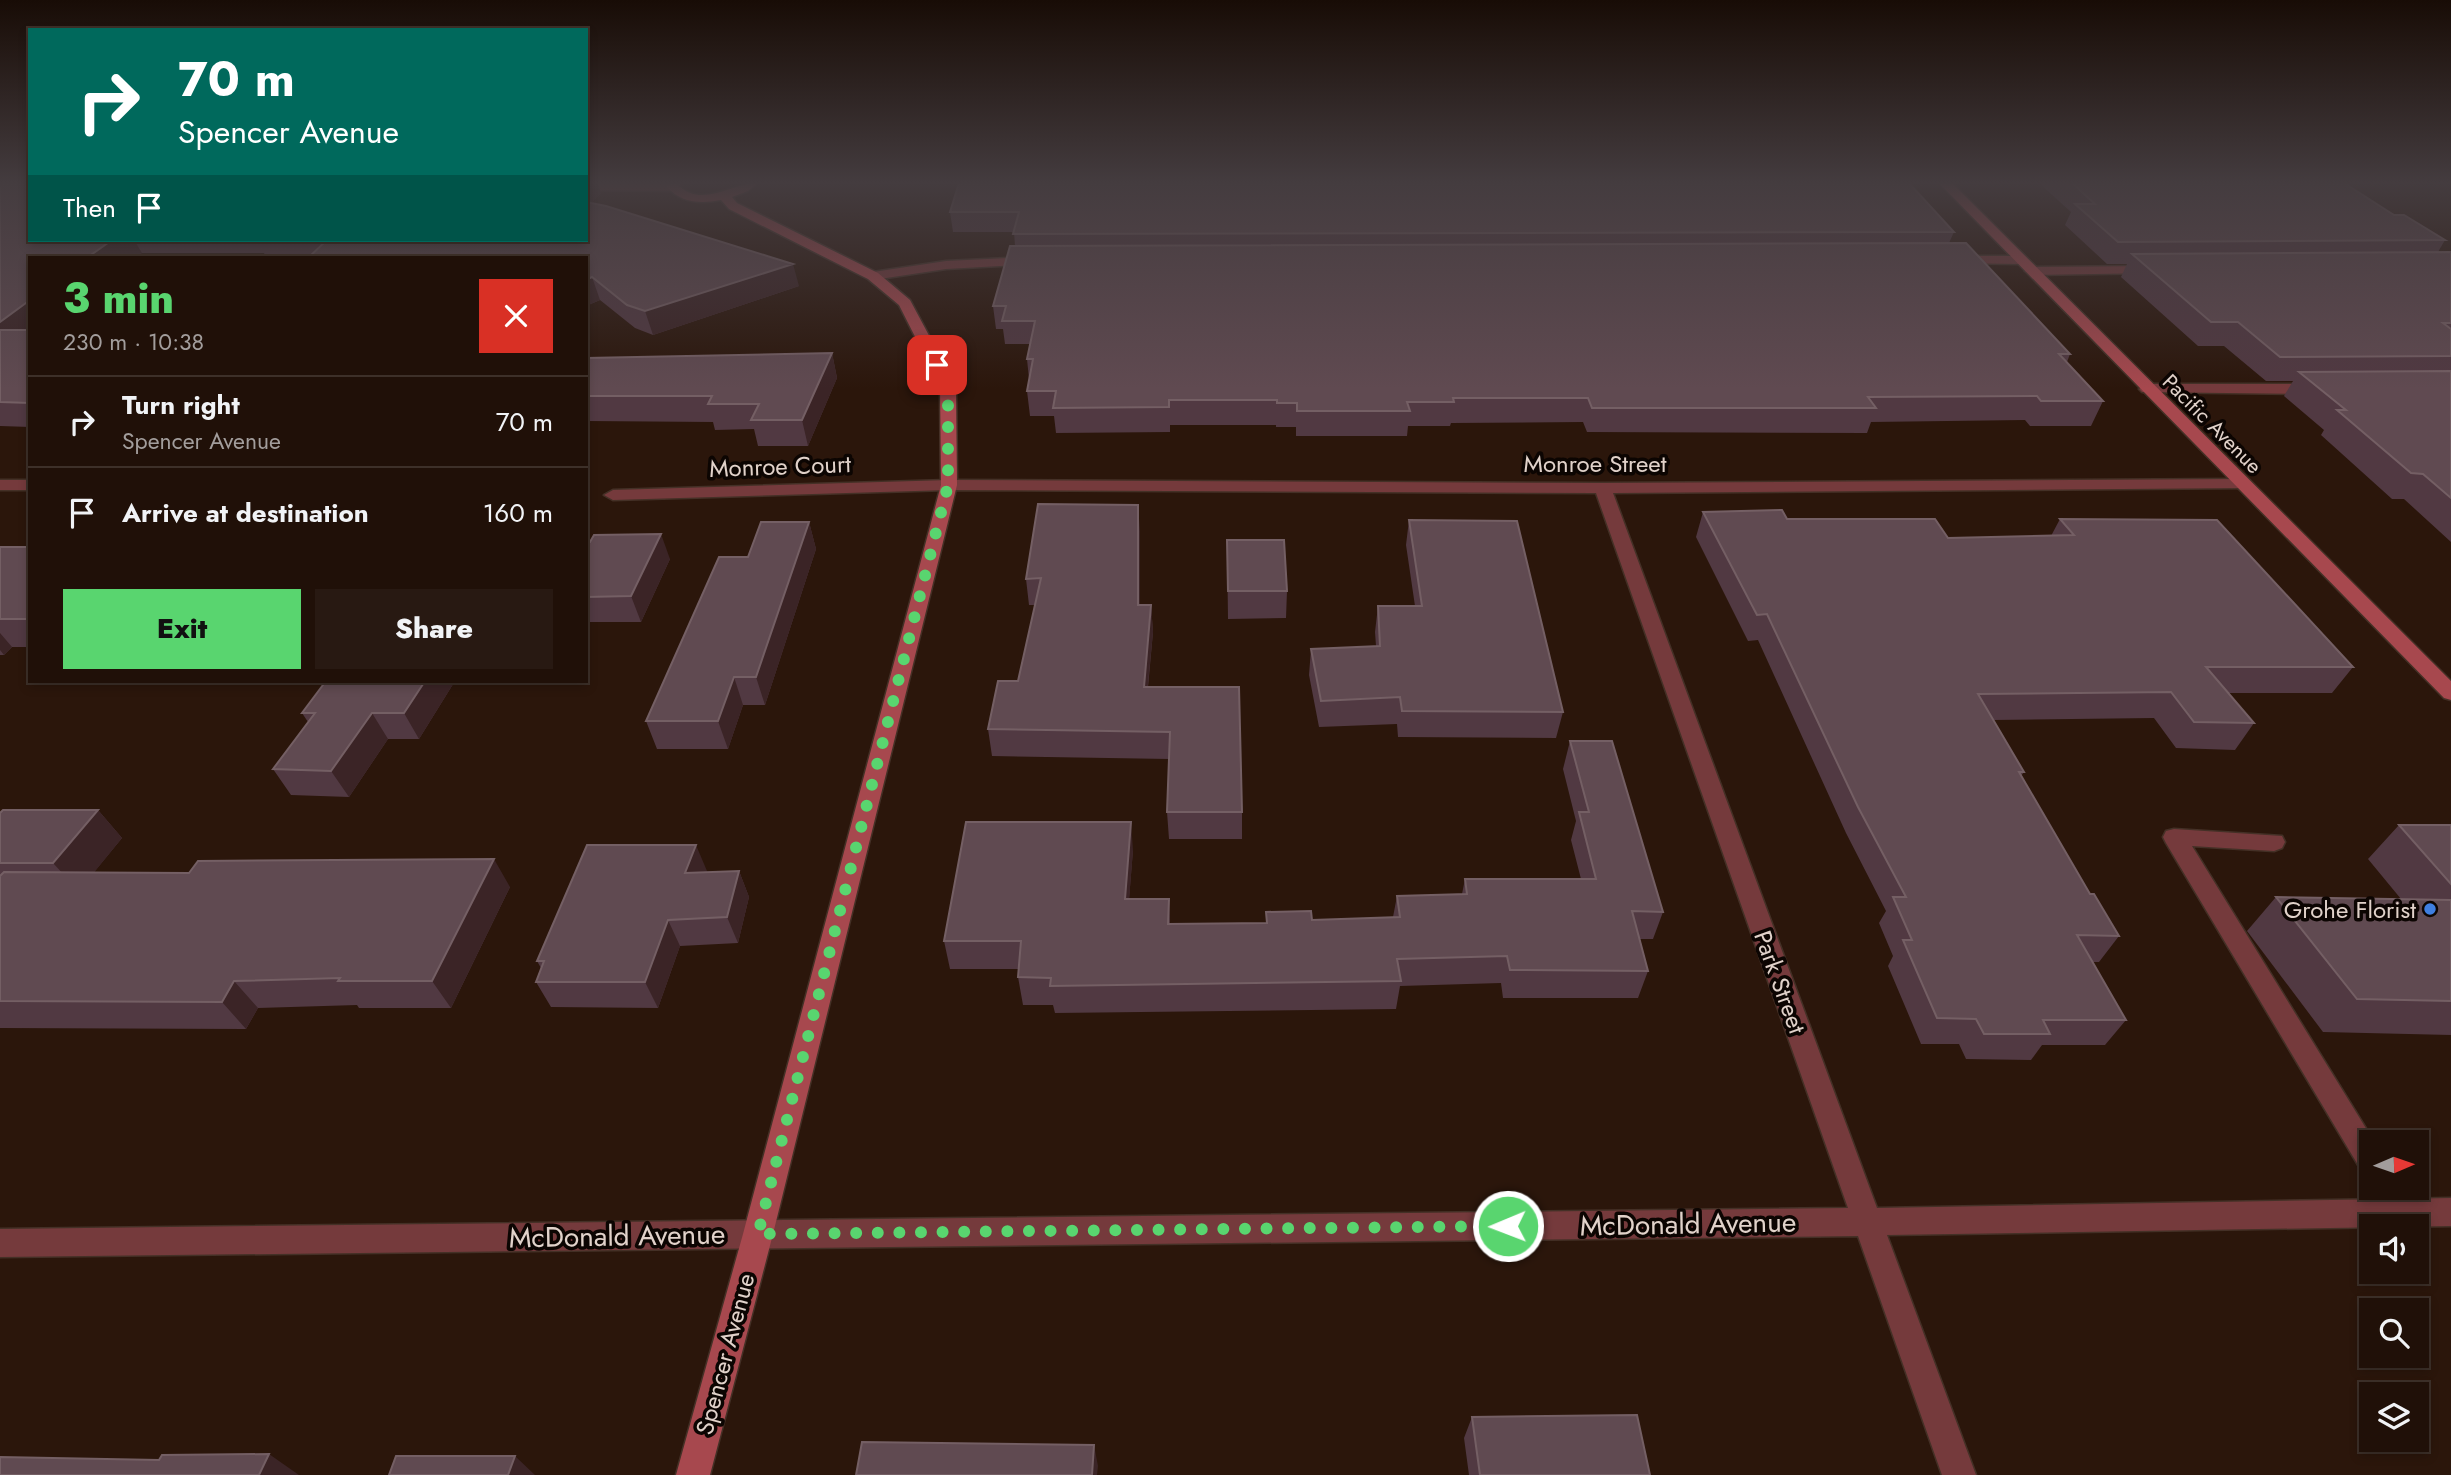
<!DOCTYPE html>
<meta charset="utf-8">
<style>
body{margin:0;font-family:Jost,sans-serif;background:#281912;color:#f1f3f6;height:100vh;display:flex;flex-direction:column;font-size:26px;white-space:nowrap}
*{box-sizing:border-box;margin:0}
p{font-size:23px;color:#a29d9c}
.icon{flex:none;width:38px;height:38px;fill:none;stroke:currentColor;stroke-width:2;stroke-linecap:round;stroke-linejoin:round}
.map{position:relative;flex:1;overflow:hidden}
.panel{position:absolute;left:28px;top:256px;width:560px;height:427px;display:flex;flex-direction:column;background:#201008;border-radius:0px;box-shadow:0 4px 10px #0003,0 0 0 2px #3d3029}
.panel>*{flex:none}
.guide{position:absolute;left:28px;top:28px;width:560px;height:214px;border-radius:0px;box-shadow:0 4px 10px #0003,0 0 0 2px #3d3029;background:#00695c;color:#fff;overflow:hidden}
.needle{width:46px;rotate:88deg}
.tools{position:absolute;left:2359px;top:1130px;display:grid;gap:14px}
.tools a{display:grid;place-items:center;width:70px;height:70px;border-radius:0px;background:#201008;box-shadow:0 4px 10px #0003,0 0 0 2px #3d3029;font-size:35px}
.pin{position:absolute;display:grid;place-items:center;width:60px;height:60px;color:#fff;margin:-30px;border-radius:14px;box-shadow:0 4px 10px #0006}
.me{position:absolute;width:77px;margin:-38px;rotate:269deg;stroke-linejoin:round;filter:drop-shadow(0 0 5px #0008)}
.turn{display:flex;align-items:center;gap:24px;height:147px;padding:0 35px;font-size:32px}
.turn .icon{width:91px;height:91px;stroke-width:2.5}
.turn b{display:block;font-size:49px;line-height:60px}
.then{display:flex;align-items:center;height:66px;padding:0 35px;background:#0003;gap:14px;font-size:26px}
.round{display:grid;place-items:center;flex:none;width:74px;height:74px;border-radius:0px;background:#281912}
.overview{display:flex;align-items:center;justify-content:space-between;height:119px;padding:0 35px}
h1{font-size:42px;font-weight:800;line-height:52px;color:#59d56f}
.action{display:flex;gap:14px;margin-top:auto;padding:14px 35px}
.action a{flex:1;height:80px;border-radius:0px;background:#59d56f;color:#111;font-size:28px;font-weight:800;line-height:80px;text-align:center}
.action a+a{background:#281912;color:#f1f3f6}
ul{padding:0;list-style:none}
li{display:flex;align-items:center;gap:21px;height:91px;padding:0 35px;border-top:2px solid #3d3029}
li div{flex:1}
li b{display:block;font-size:26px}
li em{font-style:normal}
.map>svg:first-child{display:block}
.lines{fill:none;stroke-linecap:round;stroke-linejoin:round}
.lane-casing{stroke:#443026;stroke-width:3}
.street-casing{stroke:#443026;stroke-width:3}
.secondary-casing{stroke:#443026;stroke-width:3}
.lane{fill:#753a3c;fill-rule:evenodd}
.street{fill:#753a3c;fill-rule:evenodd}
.secondary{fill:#a7484e;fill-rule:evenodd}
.wall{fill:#513942}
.shaded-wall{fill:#3b2426}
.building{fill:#604a51;stroke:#745f64;stroke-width:2}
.route{stroke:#59d56f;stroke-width:12;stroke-dasharray:0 21.6}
.shop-dot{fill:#3f7fe0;stroke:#0c0502;stroke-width:2.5}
.labels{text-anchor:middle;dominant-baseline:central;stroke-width:7;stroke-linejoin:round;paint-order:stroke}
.far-street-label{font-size:21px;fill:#e1d2ca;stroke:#0c0502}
.street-label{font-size:24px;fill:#e1d2ca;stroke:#0c0502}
.poi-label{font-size:24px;fill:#e1d2ca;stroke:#0c0502;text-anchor:end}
.near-street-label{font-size:28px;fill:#e1d2ca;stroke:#0c0502}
</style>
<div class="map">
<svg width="2451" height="1475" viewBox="0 0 2451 1475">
<rect width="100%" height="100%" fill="#2b160b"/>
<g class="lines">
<g class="lane-casing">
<path id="lane" d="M 2152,266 L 2159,270 L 2157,273 L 2032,275 L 2025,271 L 2032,267 Z
M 2174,829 L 2282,836 L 2285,842 L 2282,848 L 2274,851 L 2192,846 L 2375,1143 L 2371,1143 L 2371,1174 L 2361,1170 L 2166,843 L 2163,837 L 2166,831 Z
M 2374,1188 L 2404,1188 L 2417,1212 L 2413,1222 L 2403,1226 L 2393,1222 Z"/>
</g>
<g class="street-casing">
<path id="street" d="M 586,183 L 673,183 L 679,187 L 673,191 L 586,190 Z
M 1953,256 L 2021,256 L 2028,260 L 2021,264 L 1948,263 L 1948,257 Z
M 1031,257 L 1038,261 L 1036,264 L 946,269 L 873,280 L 866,276 L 873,272 L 946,261 Z
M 2147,384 L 2316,384 L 2324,389 L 2316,394 L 2142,392 L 2139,389 Z
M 2241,479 L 2249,484 L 2247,488 L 1613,493 L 1877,1208 L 2451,1198 L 2451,1226 L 1887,1235 L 1976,1475 L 1942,1475 L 1858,1236 L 0,1257 L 0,1229 L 1848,1208 L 1596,493 L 949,490 L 613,500 L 604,495 L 613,490 L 949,480 L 1603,483 Z
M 0,480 L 30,480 L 30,490 L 0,490 Z"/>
</g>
<g class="secondary-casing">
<path id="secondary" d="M 669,183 L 681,183 L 679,186 C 703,208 732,183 757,183 L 748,191 L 732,197 L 737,203 L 878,273 L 910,300 L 956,386 L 957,485 L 773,1234 L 710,1475 L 676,1475 L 743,1234 L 941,485 L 940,386 L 899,305 L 868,279 L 729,209 L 721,200 C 701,204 681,203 667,187 Z
M 1939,183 L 1952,183 L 2451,681 L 2451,700 L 2444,698 Z"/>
</g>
<use href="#lane" class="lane"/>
<use href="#street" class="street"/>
<use href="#secondary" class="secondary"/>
</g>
<path class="wall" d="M 0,183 L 30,240 L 586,240 L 586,183 L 601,193 L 591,203 L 799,286 L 653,335 L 635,328 L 600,300 L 586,306 L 586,257 L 266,257 L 264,253 L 142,253 L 132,257 L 30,257 L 30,427 L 0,426 Z
M 959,183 L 1954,232 L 1949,243 L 2070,354 L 2067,362 L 2103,401 L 2091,426 L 2030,426 L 2025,420 L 1871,422 L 1867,433 L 1587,432 L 1583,422 L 1451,423 L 1450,426 L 1408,426 L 1407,436 L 1296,436 L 1296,427 L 1276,427 L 1276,425 L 1170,425 L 1170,432 L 1056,433 L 1054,416 L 1030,416 L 1027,391 L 1029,379 L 1027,359 L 1030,344 L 1005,344 L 1003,329 L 996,329 L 993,306 L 1015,246 L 1014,232 L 953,232 L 950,212 Z
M 2039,183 L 2344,183 L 2394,215 L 2445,240 L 2438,252 L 2451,252 L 2451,542 L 2404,499 L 2392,499 L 2321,435 L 2324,430 L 2284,396 L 2293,381 L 2266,381 L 2224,346 L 2198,346 L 2121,277 L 2127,264 L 2107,264 L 2065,225 L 2071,212 Z
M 832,353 L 837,378 L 808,446 L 758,446 L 754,429 L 715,430 L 713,422 L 586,421 L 586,358 Z
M 1703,512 L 1787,519 L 1948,538 L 2051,536 L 2060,519 L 2353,667 L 2332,693 L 2228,693 L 2254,723 L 2235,750 L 2176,748 L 2154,718 L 1993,720 L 2024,772 L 2021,776 L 2090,894 L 2119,936 L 2099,962 L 2092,962 L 2126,1020 L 2105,1045 L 2042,1045 L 2031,1060 L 1966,1059 L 1959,1044 L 1921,1044 L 1888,966 L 1893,956 L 1879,923 L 1886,911 L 1846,833 L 1758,640 L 1748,641 L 1696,537 Z
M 1409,520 L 1563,712 L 1556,738 L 1398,737 L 1397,724 L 1319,727 L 1309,675 L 1311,649 L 1376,646 L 1375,632 L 1378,606 L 1415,606 L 1406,545 Z
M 809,522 L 816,549 L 765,705 L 743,705 L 728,749 L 657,749 L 646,721 L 748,557 Z
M 1140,531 L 1140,605 L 1151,605 L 1153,632 L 1148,687 L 1242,812 L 1242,839 L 1169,839 L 1167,812 L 1169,759 L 992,756 L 988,729 L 1018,681 L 1035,605 L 1029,605 L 1026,579 Z
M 1227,540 L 1287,591 L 1286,618 L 1228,619 Z
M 586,542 L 670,559 L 641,622 L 586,622 Z
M 0,547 L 30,547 L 30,647 L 12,647 L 4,655 L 0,655 Z
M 326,681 L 455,681 L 419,739 L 388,739 L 349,797 L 291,795 L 273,769 L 308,722 L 302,713 Z
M 1570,741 L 1663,912 L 1653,939 L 1640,939 L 1648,971 L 1638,998 L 1503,998 L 1501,983 L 1400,986 L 1396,1009 L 1055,1013 L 1053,1005 L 1023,1005 L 1018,977 L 1019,969 L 950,969 L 944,941 L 1133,850 L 1129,899 L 1169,899 L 1170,924 L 1266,923 L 1266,912 L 1312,920 L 1393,917 L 1397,896 L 1462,894 L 1465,879 L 1581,879 L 1571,840 L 1576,821 L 1563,769 Z
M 98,810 L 122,838 L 94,872 L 510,887 L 451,1008 L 359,1008 L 357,1005 L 258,1008 L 246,1029 L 0,1028 L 0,813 Z
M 2399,825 L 2451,825 L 2451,1035 L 2323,1032 L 2247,931 L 2276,897 L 2401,899 L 2368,859 Z
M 707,871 L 706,872 L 739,871 L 749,897 L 738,943 L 680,946 L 658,1008 L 551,1007 L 536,982 L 541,968 L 537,961 Z
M 1472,1417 L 1650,1475 L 1469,1475 L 1464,1438 Z"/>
<path class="shaded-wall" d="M 586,183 L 598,183 L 601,193 L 586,208 Z
M 112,240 L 134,240 L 142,253 L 132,257 L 88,257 Z
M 793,264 L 799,286 L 653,335 L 645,311 Z
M 592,277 L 600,300 L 586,306 L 586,280 Z
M 30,300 L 30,334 L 0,348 L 0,322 Z
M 832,353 L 837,378 L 808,446 L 802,420 Z
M 1138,505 L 1140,531 L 1140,631 L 1138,605 Z
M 809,522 L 816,549 L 765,705 L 756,677 Z
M 661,534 L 670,559 L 641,622 L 631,596 Z
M 1151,605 L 1153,632 L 1145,714 L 1144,687 Z
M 0,633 L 12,647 L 4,655 L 0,650 Z
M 734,677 L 743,705 L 728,749 L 718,721 Z
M 425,681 L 455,681 L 419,739 L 404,713 Z
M 372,713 L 388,739 L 349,797 L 331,771 Z
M 98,810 L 122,838 L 79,891 L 53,863 Z
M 1131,822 L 1133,850 L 1127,926 L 1125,899 Z
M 696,845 L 707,871 L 697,899 L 685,873 Z
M 494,859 L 510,887 L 451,1008 L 432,981 Z
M 739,871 L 749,897 L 738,943 L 727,917 Z
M 668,920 L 680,946 L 658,1008 L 645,982 Z
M 234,981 L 258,1008 L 246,1029 L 222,1002 Z
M 1094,1445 L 1098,1466 L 1097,1475 L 1092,1475 Z
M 269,1454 L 299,1475 L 259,1475 Z
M 515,1456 L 535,1475 L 508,1475 Z"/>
<path class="building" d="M 0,183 L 30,183 L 30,240 L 112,240 L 88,257 L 30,257 L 30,300 L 0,322 Z
M 959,183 L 1909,183 L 1954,232 L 1013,234 L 1019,212 L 950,212 Z
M 2072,183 L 2344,183 L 2394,215 L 2404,215 L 2445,240 L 2118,242 L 2075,204 L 2095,204 Z
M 586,202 L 606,206 L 793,264 L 645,311 L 627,305 L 592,277 L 586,280 L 586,257 L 309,257 L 327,240 L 586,240 Z
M 1966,243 L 2070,354 L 2059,354 L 2103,401 L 2041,401 L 2037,396 L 1868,397 L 1876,408 L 1592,408 L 1588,398 L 1453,398 L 1454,402 L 1407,402 L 1410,411 L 1297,411 L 1297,403 L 1277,403 L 1277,400 L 1169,400 L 1169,407 L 1053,408 L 1056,391 L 1027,391 L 1033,359 L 1027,359 L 1035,321 L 1002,321 L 1006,306 L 993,306 L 1010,246 Z
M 2451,252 L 2451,323 L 2443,323 L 2451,329 L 2451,356 L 2280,357 L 2238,322 L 2211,322 L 2132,254 Z
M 0,330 L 30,330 L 30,403 L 0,402 Z
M 832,353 L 802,420 L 751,420 L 759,404 L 708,404 L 712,396 L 586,396 L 586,358 Z
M 2451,371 L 2451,498 L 2423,474 L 2411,473 L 2337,410 L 2346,410 L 2299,372 Z
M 1038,504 L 1138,505 L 1138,605 L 1151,605 L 1144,687 L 1239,687 L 1242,812 L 1167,812 L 1170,732 L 988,729 L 998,681 L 1018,681 L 1041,578 L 1026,579 Z
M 1782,510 L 1787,519 L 1935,519 L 1948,538 L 2074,535 L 2060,519 L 2217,520 L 2353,667 L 2206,667 L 2254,723 L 2194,722 L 2171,692 L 1978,694 L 2024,772 L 2019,772 L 2090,894 L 2094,894 L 2119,936 L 2077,935 L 2126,1020 L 2043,1020 L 2050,1034 L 1984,1034 L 1976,1019 L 1937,1018 L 1903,940 L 1912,940 L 1893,897 L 1906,897 L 1858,807 L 1767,614 L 1757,615 L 1703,512 Z
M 1409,520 L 1517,521 L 1563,712 L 1402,711 L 1400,697 L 1321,701 L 1311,649 L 1380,646 L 1378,606 L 1422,606 Z
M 761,522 L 809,522 L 756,677 L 734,677 L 718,721 L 646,721 L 719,557 L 748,557 Z
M 661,534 L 631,596 L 586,597 L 586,542 L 590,542 L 594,535 Z
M 1227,540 L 1284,540 L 1287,591 L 1228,591 Z
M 0,547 L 30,547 L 30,619 L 0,619 Z
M 326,681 L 425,681 L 404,713 L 372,713 L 331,771 L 273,769 L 315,713 L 302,713 Z
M 1570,741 L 1612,741 L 1663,912 L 1632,911 L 1648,971 L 1510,970 L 1507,956 L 1397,959 L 1401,981 L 1050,986 L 1051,978 L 1018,977 L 1021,941 L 944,941 L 966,822 L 1131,822 L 1125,899 L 1169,899 L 1168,924 L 1267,923 L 1266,912 L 1311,911 L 1312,920 L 1400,917 L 1397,896 L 1467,894 L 1465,879 L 1596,879 L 1579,812 L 1589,812 Z
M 3,810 L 98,810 L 53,863 L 0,863 L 0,813 Z
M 2399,825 L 2451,825 L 2451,884 Z
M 587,845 L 696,845 L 685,873 L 739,871 L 727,917 L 668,920 L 645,982 L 536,982 L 544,961 L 537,961 Z
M 494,859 L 432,981 L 338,981 L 340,978 L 234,981 L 222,1002 L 0,1001 L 0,876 L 4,872 L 189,873 L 198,861 Z
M 2276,897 L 2451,900 L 2451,1001 L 2357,999 Z
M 1637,1415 L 1650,1475 L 1480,1475 L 1472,1417 Z
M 862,1442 L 1094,1445 L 1092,1475 L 856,1475 Z
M 269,1454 L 259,1475 L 0,1475 L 0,1457 L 159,1460 L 162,1455 Z
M 396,1456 L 515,1456 L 508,1475 L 389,1475 Z"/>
<linearGradient id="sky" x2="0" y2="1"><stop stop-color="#180c06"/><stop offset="0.47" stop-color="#443c3f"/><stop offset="1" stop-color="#443c3f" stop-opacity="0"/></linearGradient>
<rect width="2451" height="389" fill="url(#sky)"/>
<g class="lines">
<path class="route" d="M 937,365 L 948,386 L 948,485 L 758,1234 L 1508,1226"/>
</g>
<circle class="shop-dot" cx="2430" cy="909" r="7"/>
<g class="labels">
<g class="far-street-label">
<text transform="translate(2212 424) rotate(45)">Pacific Avenue</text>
</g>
<g class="street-label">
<text x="1595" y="463">Monroe Street</text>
<text transform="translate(780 466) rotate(-2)">Monroe Court</text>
<text transform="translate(1780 982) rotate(70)">Park Street</text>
<text transform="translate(725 1354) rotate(-75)">Spencer Avenue</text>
</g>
<g class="poi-label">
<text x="2416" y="909">Grohe Florist</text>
</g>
<g class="near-street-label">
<text transform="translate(1688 1224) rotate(-1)">McDonald Avenue</text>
<text transform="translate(617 1236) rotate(-1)">McDonald Avenue</text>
</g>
</g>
</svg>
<div class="tools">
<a><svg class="needle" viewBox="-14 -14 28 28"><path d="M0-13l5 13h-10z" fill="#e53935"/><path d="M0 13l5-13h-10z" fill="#a29d9c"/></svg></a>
<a><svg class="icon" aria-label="sound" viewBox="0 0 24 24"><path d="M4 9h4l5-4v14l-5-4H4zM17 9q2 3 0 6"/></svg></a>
<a><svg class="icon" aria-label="search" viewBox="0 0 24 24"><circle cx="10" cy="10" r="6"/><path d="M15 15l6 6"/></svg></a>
<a><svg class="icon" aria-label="layers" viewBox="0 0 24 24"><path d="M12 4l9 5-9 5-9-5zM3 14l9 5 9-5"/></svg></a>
</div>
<div class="pin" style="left:937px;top:365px;background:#d93025"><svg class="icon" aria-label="arrive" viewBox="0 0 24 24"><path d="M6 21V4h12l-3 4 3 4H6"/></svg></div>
<svg class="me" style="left:1508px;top:1226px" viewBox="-20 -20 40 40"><circle r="17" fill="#59d56f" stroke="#fff" stroke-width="3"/><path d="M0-11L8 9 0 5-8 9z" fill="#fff"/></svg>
<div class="guide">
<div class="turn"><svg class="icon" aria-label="right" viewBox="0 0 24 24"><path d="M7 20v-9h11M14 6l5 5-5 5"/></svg><div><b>70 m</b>Spencer Avenue</div></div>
<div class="then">Then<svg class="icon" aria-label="arrive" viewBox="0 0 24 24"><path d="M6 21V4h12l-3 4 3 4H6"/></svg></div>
</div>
<section class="panel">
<div class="overview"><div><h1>3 min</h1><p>230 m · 10:38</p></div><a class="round" style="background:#d93025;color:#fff"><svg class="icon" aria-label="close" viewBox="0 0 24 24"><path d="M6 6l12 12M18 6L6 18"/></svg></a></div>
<ul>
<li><svg class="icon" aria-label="right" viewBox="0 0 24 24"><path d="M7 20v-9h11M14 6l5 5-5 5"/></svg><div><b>Turn right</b><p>Spencer Avenue</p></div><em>70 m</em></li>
<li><svg class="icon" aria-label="arrive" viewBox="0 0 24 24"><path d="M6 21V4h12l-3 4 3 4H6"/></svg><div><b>Arrive at destination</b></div><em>160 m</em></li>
</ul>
<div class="action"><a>Exit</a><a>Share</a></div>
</section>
</div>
